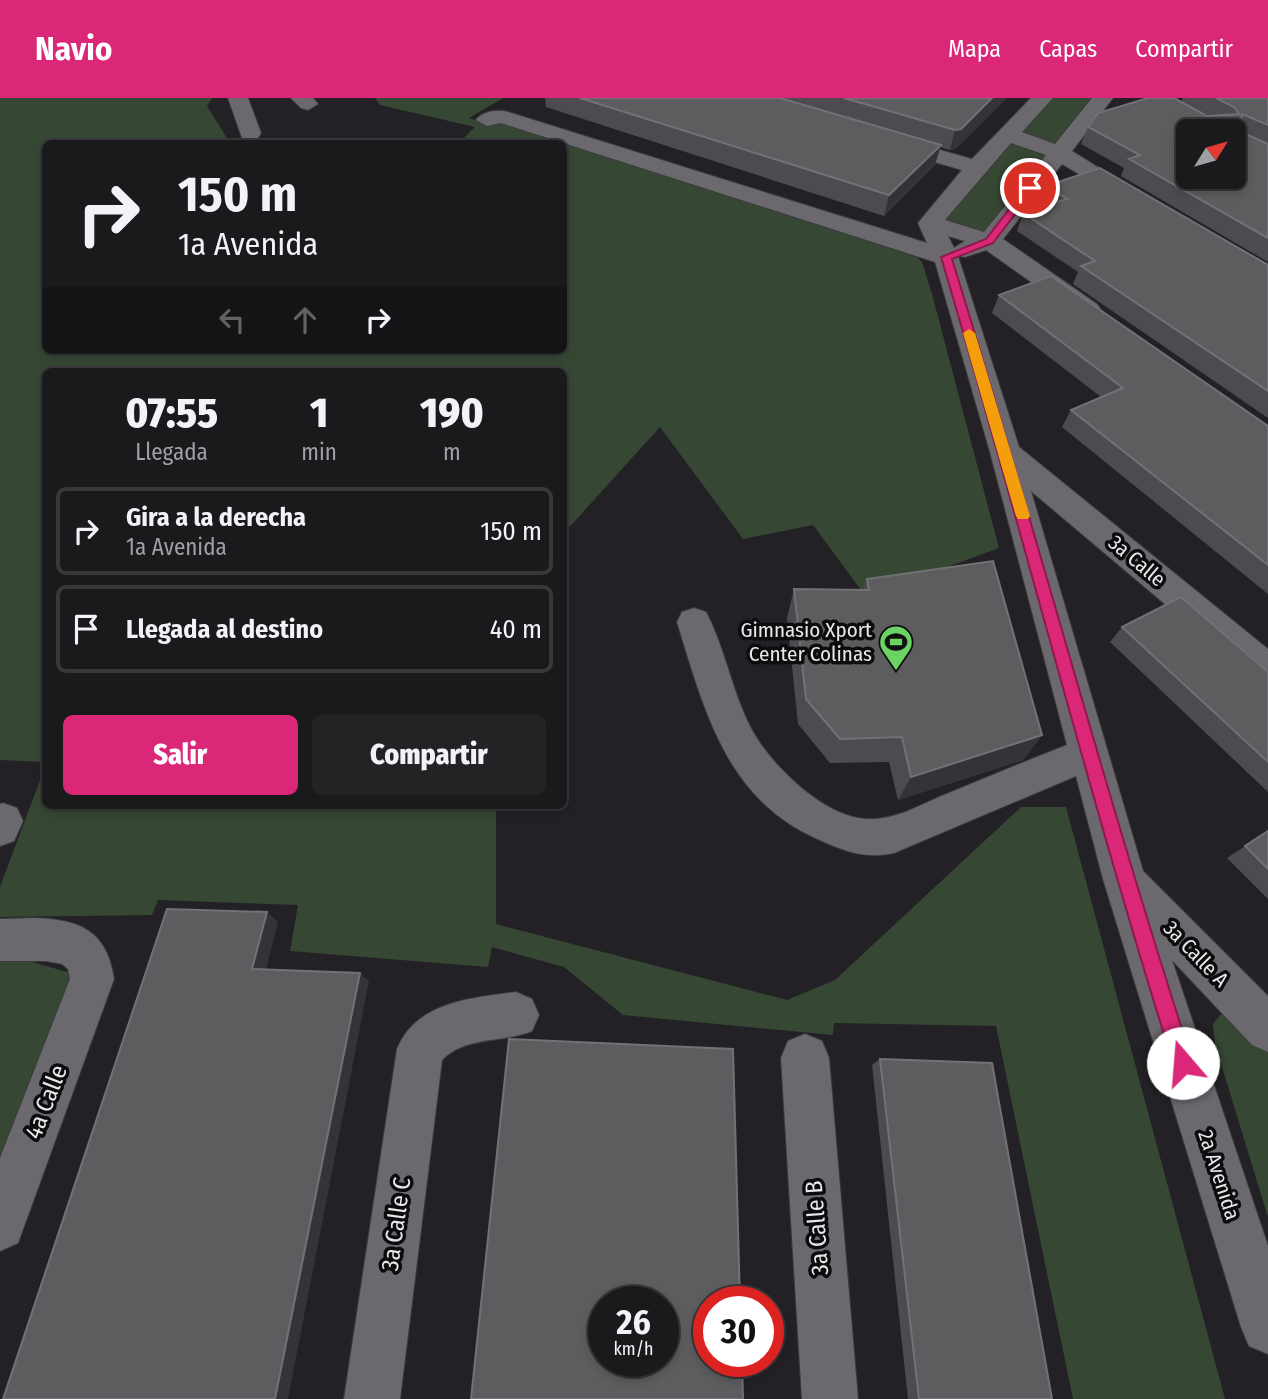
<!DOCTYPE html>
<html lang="es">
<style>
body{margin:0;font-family:"Fira Sans Condensed",sans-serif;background:#232225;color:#f1f3f6;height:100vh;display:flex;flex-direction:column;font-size:26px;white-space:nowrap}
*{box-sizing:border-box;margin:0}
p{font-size:23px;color:#9fa0a3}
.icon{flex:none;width:38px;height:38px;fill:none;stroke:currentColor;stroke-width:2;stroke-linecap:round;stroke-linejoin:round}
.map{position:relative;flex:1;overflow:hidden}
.sheet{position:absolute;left:42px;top:270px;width:525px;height:441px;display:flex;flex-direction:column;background:#1a191c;border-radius:10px;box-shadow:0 4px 10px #0003,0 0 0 2px #38383b}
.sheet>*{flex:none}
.top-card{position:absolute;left:42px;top:42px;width:525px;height:214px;border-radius:10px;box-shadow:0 4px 10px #0003,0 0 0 2px #38383b;background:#1a191c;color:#f1f3f6;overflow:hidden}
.needle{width:46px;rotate:53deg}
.buttons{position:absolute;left:1176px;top:21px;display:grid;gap:14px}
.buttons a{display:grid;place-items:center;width:70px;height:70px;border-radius:10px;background:#1a191c;box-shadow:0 4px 10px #0003,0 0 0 2px #38383b;font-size:35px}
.speed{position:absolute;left:588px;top:1188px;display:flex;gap:14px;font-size:35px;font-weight:700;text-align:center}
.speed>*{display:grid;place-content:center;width:91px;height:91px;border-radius:50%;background:#1a191c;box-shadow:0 4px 10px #0003,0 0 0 2px #38383b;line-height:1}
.speed small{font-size:18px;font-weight:400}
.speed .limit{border:10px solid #d22;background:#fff;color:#111}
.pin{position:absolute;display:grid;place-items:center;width:60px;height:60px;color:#fff;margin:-30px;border:4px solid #fff;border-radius:50%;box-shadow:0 2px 7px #0007}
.me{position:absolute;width:77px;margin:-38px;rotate:342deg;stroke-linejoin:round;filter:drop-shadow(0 0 5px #0008)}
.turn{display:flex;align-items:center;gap:24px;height:147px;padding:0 21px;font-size:32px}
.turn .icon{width:91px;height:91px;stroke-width:2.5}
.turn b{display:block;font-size:49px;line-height:60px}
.lanes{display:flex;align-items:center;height:66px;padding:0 21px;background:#0003;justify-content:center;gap:35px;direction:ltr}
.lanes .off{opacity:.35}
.eta{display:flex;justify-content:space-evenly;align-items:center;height:119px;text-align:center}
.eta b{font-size:42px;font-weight:800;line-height:49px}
.button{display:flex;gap:14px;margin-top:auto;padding:14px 21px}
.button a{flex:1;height:80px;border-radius:10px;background:#db2777;color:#fff;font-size:28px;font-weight:800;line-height:80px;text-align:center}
.button a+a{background:#232225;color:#f1f3f6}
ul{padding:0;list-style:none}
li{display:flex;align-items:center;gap:21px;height:88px;margin:0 14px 10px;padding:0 7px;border:4px solid #38383b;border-radius:10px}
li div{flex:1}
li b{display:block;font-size:26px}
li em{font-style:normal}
header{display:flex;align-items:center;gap:42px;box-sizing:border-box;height:98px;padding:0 35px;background:#db2777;color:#fff}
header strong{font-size:33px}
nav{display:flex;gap:38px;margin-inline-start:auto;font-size:24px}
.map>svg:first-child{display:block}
.green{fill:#364834}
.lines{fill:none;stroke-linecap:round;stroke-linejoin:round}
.minor-casing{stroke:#3c3b3e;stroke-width:2}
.minor{fill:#6b696e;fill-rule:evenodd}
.wall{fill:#4d4b4f;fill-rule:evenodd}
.shaded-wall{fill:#353337}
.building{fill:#5d5c5f;stroke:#737175;stroke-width:2;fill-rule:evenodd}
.route{fill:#db2777;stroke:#8e194d;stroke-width:2}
.slow{fill:#f59e0b}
.labels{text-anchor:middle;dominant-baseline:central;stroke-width:7;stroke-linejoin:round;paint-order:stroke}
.street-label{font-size:21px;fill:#e8e7ea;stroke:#0c0b0d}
.poi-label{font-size:21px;fill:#e8e7ea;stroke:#0c0b0d;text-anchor:end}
.near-street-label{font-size:24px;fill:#e8e7ea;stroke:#0c0b0d}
</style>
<header>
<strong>Navio</strong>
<nav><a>Mapa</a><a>Capas</a><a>Compartir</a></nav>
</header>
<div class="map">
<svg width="1268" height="1301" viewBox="0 0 1268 1301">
<rect width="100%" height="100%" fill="#232125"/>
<path class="green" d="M 0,0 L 212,0 L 207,8 L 230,45 L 46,46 L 46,252 L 564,252 L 564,46 L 459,45 L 475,29 L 380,7 L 375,0 L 503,0 L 469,20 L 487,26 L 506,15 L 913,155 L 922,164 L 932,196 L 999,450 L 944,470 L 861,492 L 813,427 L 743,441 L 660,329 L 564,435 L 564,273 L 46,273 L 45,664 L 0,662 Z
M 1043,0 L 1103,0 L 989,143 L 930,125 Z
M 45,669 L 46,707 L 496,707 L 496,826 L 787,902 L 835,882 L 1021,709 L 1066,709 L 1225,1301 L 1073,1301 L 996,928 L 834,925 L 833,937 L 623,917 L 564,869 L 492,849 L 488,869 L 290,853 L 298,807 L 158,802 L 152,817 L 0,819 L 0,789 Z
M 0,855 L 92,881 L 0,1127 Z
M 1230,914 L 1268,942 L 1268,1119 L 1215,946 L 1213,926 L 1220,917 Z"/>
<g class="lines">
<g class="minor-casing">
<path id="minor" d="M 228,0 L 248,0 L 261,35 L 258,40 L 242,40 Z
M 291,0 L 313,0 L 318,6 L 308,12 L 301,10 Z
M 1031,0 L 1053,0 L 1022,34 L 1055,46 L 1092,0 L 1113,0 L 1072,53 L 1149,101 L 1145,106 L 1129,106 L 1062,66 L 1003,141 L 1097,206 L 1101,212 L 1097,218 L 1079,218 L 986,152 L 965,159 L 958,158 L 1019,349 L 1268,551 L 1268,587 L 1255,582 L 1031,393 L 1143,773 L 1268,898 L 1268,954 L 1252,947 L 1172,862 L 1268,1148 L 1268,1256 L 1249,1248 L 1241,1229 L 1103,781 L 1076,678 L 894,755 C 866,761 847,754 822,743 C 727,704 705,614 677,524 L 682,514 L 694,510 L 706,514 C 726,552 732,596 753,634 C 773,669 825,720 868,721 C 895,722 920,707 944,697 C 985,680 1026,663 1067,647 L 990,354 L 935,164 L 501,25 L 487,28 L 476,22 C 482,13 499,11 508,14 L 927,145 L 918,125 L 962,72 L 879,48 L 876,43 L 879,38 L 887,37 L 972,61 ZM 1011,45 L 1046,57 L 984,134 L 945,122 ZM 948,138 L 965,143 L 954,150 Z
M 3,705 L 17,710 L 23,723 L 14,743 L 0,748 L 0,706 Z
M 34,820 C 80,821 107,833 114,881 L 18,1145 L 0,1153 L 0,1060 L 70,881 L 68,871 L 62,866 L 46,863 L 0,863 L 0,821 Z
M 516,894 L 532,901 L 539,917 L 532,933 C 504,945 465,938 442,962 L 400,1301 L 344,1301 L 397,951 C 416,904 471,900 516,894 Z
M 805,936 L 822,943 L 829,960 L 858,1301 L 802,1301 L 781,960 L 788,943 Z"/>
</g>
<use href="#minor" class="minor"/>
</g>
<path class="wall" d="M 545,0 L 1006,0 L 955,51 L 950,52 L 940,49 L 935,67 L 884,118 L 546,9 Z
M 1183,0 L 1268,0 L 1268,164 L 1121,78 L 1124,70 L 1081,46 L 1088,29 L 1181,4 ZM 1182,4 L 1197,12 L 1210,18 L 1207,18 Z
M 1046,88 L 1268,167 L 1268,320 L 1073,186 L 1078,174 L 1017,133 L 1023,115 L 1044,108 L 1039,105 Z
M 999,197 L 1268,328 L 1268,496 L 1062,329 L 1071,312 L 1101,299 L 992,215 Z
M 867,481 L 1042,637 L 1023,662 L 898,702 L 889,664 L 830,665 L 798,626 L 787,520 L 794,491 L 863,492 Z
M 1122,529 L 1268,574 L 1268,694 L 1110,544 Z
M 1268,733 L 1268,801 L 1227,760 Z
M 880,961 L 1052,1301 L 908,1301 L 872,967 Z"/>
<path class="shaded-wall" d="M 992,0 L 1006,0 L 955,51 L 950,52 L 955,32 Z
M 941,47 L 935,67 L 884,118 L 889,97 Z
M 1042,637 L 1023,662 L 898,702 L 911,679 Z
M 267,814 L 278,824 L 264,879 L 252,871 Z
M 360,875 L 369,883 L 288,1301 L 275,1301 Z"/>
<path class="building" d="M 580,0 L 780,0 L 941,47 L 889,97 Z
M 844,0 L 992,0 L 961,31 L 955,32 Z
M 1148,0 L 1174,0 L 1207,18 L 1239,16 L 1234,9 L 1216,0 L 1268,0 L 1268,27 L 1242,16 L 1241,34 L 1268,46 L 1268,140 L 1129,61 L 1140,57 L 1088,29 L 1098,15 ZM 1188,33 L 1234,33 L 1234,79 L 1188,79 Z
M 1100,70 L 1268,167 L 1268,293 L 1081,168 L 1095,163 L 1023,115 L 1067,101 L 1046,88 Z
M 1051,178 L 1268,328 L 1268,467 L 1071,312 L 1123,290 L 999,197 Z
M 993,463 L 1042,637 L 911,679 L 902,639 L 840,641 L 806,601 L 794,491 L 869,492 L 867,481 Z
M 1181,499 L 1268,574 L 1268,664 L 1122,529 Z
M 1268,733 L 1268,771 L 1245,748 Z
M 167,811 L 267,814 L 252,871 L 360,875 L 275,1301 L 3,1301 Z
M 509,941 L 733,951 L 740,1204 L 709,1204 L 709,1264 L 742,1264 L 743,1301 L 471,1301 ZM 604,1204 L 663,1204 L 663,1264 L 604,1264 Z
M 880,961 L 992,965 L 1052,1301 L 919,1301 Z"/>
<path class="route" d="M 1027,88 L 1035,90 L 993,145 L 952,161 C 1035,428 1106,699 1193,965 L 1190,972 L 1183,975 L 1176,972 L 1173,965 C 1089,699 1021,427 941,159 L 986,141 Z"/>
<path class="slow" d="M 969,231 L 975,235 L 1030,418 L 1028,421 L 1018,421 L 1016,418 L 963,235 Z"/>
<defs>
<g id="stadium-pin" transform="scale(1.75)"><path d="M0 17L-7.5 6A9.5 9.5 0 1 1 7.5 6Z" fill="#6ad363" stroke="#0c0b0d"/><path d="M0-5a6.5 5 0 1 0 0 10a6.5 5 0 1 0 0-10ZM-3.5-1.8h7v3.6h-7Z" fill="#111"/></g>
</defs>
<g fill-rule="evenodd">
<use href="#stadium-pin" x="896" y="544"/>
</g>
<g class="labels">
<g class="street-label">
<text transform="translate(1137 463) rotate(40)">3a Calle</text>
<text transform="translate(1196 856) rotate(46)">3a Calle A</text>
<text transform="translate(1219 1077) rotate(72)">2a Avenida</text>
</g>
<g class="poi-label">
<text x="872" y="532">Gimnasio Xport<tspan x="872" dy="24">Center Colinas</tspan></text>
</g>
<g class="near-street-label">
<text transform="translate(46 1004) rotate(-69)">4a Calle</text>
<text transform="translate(396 1126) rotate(-82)">3a Calle C</text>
<text transform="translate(817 1130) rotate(-94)">3a Calle B</text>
</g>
</g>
</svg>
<div class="buttons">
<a><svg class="needle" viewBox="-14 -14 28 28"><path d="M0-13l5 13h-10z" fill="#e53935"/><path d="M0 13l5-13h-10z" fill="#9fa0a3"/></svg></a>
</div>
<div class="speed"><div>26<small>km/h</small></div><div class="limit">30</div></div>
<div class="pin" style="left:1030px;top:90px;background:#d93025"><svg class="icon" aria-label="arrive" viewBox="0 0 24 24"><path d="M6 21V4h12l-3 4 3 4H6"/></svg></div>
<svg class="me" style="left:1183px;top:965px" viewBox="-20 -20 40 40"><circle r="19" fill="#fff"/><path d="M0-13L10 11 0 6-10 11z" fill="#db2777"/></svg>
<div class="top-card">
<div class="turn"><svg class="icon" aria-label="right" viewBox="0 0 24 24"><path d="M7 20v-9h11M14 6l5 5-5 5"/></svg><div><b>150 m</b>1a Avenida</div></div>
<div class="lanes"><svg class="icon off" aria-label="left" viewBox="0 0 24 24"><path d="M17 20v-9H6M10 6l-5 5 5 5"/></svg><svg class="icon off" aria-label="ahead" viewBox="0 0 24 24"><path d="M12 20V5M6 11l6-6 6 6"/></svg><svg class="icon" aria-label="right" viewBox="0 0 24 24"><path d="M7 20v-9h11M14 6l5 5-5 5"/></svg></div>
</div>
<section class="sheet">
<div class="eta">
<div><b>07:55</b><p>Llegada</p></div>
<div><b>1</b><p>min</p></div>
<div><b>190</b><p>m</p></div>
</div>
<ul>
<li><svg class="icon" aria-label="right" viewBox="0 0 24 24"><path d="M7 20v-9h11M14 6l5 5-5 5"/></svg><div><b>Gira a la derecha</b><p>1a Avenida</p></div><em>150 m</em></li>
<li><svg class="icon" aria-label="arrive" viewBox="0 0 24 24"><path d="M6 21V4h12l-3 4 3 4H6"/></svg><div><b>Llegada al destino</b></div><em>40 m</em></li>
</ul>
<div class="button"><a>Salir</a><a>Compartir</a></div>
</section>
</div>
